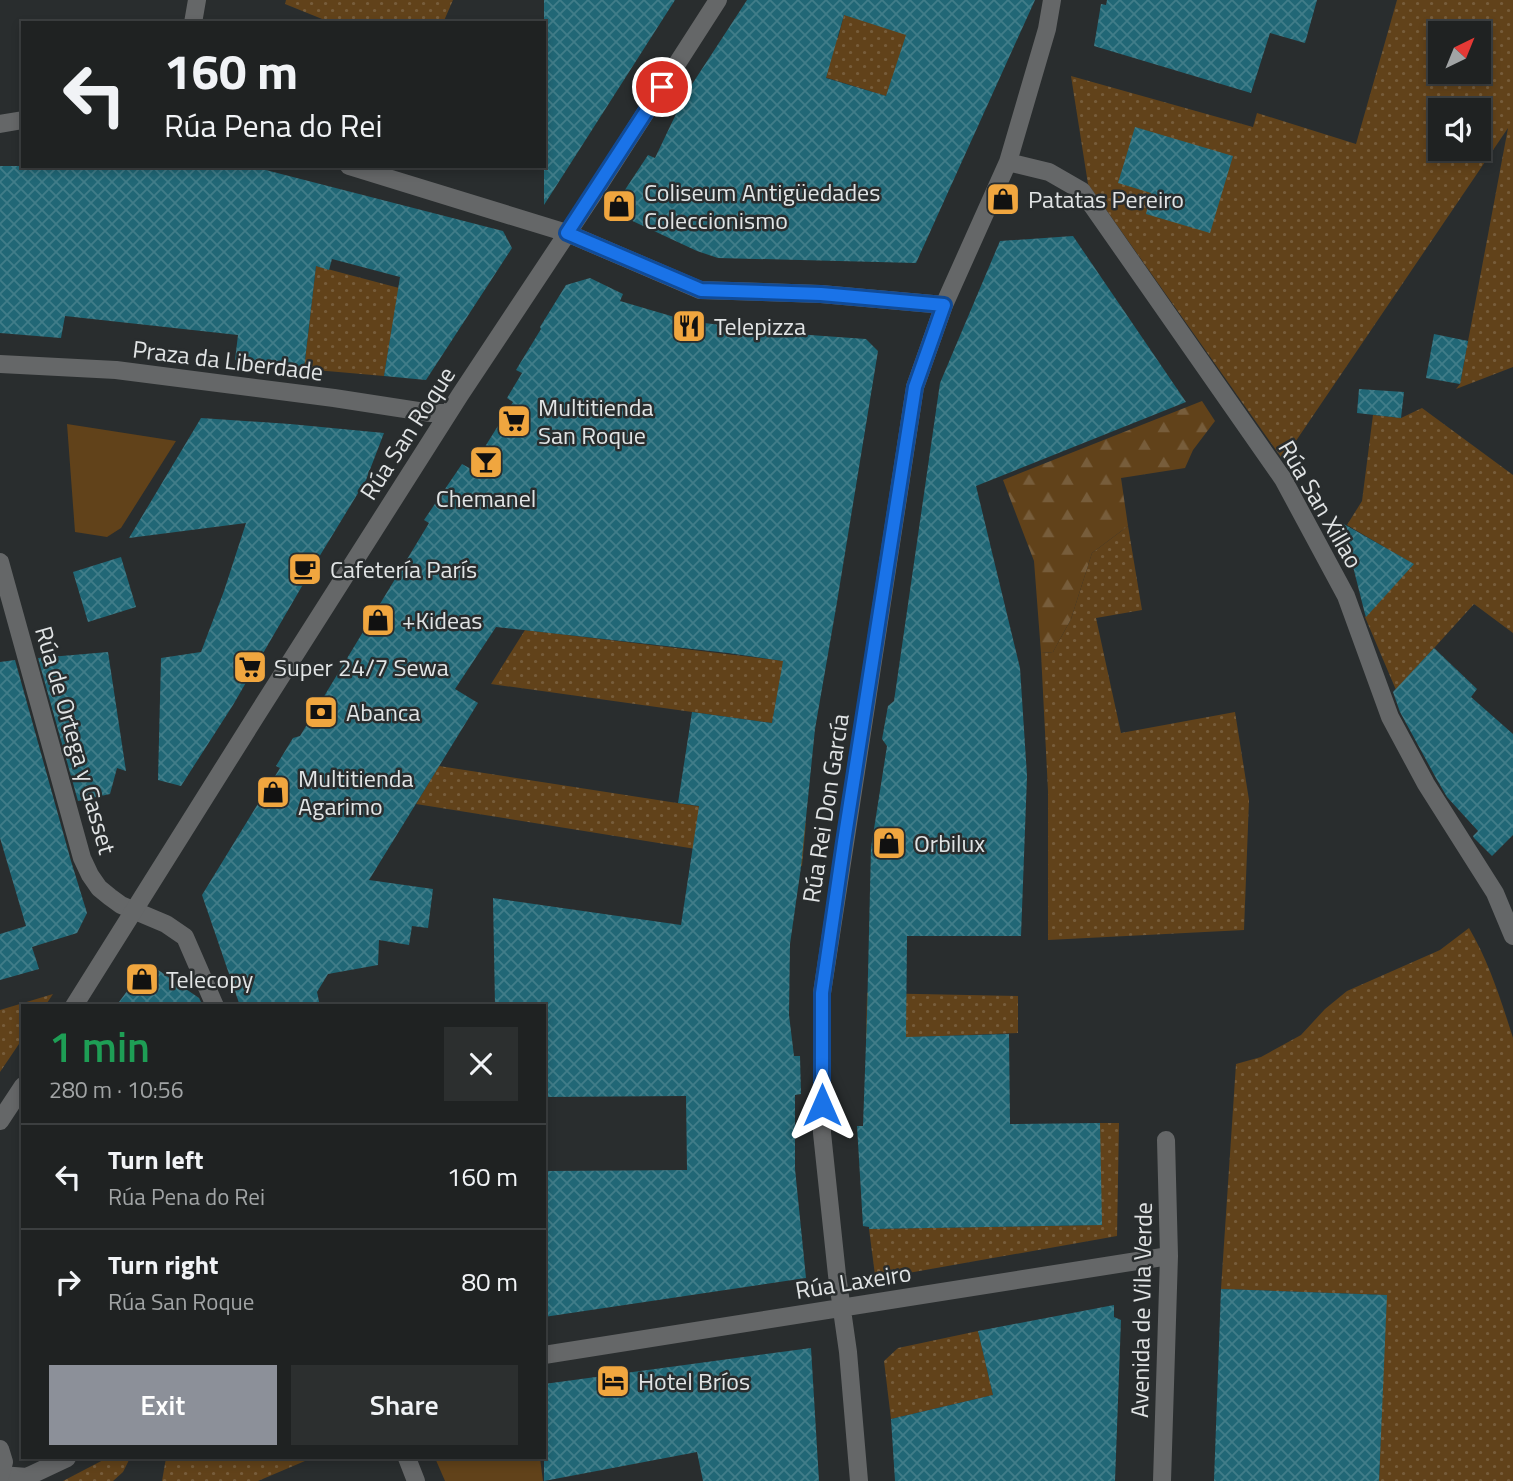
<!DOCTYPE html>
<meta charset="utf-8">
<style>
body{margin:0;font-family:"Titillium Web",sans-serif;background:#2c2f2f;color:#f1f3f6;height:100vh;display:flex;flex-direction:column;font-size:26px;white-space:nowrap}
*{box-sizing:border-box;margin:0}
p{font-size:23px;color:#a1a4a5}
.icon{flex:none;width:38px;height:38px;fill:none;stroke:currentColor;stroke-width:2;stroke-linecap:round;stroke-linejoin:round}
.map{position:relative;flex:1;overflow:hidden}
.drawer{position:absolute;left:21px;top:1004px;width:525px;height:455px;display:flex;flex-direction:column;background:#1f2222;border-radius:0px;box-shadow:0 4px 10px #0003,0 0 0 2px #3c3f40}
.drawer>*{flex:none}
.guide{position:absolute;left:21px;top:21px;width:525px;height:147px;border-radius:0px;box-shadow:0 4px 10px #0003,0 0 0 2px #3c3f40;background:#1f2222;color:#f1f3f6;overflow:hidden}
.needle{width:46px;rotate:43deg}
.fabs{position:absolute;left:1428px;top:21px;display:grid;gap:14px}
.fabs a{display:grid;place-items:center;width:63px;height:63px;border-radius:0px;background:#1f2222;box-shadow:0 4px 10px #0003,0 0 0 2px #3c3f40;font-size:35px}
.pin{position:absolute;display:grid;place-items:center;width:60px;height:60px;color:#fff;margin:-30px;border:4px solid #fff;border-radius:50%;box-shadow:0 2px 7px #0007}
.me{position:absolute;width:77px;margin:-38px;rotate:0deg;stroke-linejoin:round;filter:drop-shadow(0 0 5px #0008)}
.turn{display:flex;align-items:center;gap:24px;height:147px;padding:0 28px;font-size:32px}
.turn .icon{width:91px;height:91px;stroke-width:2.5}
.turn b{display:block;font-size:49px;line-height:60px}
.round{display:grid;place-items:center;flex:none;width:74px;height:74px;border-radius:0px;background:#2c2f2f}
.head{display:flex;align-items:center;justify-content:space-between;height:119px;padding:0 28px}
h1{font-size:42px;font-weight:600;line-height:52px;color:#1e9e55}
.cta{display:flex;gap:14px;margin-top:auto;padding:14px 28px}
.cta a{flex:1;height:80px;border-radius:0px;background:#8c9099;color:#fff;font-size:28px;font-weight:600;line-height:80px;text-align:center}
.cta a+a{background:#2c2f2f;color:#f1f3f6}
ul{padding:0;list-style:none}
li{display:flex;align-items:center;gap:21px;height:105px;padding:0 28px;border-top:2px solid #3c3f40}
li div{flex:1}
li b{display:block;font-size:26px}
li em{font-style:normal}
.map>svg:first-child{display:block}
.grass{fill:url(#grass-dots);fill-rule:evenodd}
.forest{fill:url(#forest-firs)}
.park{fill:#61421a}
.building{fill:url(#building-cross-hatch);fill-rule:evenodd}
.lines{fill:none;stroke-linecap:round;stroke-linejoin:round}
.pedestrian{stroke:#656768;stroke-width:18}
.minor{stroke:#656768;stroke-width:18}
.tertiary{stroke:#656768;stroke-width:18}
.route-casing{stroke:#114b97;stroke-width:18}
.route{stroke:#1a73e8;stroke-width:12}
.labels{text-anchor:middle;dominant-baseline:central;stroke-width:5;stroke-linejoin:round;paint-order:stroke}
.poi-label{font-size:24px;fill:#e1e4e5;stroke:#292d2e;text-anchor:start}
.street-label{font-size:24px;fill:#e1e4e5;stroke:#292d2e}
</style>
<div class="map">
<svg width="1513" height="1481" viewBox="0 0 1513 1481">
<defs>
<pattern id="grass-dots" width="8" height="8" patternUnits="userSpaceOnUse" patternTransform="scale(1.75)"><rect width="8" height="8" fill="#61421a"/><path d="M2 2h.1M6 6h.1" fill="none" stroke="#775d3b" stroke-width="1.8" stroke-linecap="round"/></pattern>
<pattern id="forest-firs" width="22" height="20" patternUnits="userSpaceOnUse" patternTransform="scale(1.75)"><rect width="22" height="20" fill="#61421a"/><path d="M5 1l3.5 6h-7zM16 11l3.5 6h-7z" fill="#775d3b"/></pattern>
<pattern id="building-cross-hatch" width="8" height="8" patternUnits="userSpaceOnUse" patternTransform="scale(1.75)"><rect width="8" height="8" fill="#216776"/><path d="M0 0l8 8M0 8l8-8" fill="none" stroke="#417d89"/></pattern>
</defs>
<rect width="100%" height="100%" fill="#292d2e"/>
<path class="grass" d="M 286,0 L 453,0 L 443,23 L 332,23 L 285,4 Z
M 922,0 L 886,96 L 821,76 L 788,23 L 838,38 L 844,15 Z
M 1397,0 L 1513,0 L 1513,367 L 1456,389 L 1460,384 L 1508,128 L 1283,460 L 1088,184 L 1071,76 L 1253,127 L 1257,113 L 1356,144 ZM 1440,33 L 1479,33 L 1479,72 L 1440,72 ZM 1440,110 L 1479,110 L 1479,149 L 1440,149 Z
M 316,266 L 399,288 L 384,376 L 304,369 Z
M 1422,408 L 1513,475 L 1513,633 L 1474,604 L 1396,690 L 1365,617 L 1413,564 L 1347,525 L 1362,501 L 1373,415 L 1401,418 Z
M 1128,526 L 1142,610 L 1096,618 L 1121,733 L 1235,712 L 1249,800 L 1244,930 L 1048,940 L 1048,791 L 1041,653 L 1053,652 L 1071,619 L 1092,553 Z
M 525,630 L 784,661 L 772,723 L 491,684 Z
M 439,766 L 806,823 L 802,866 L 416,804 Z
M 1469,928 C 1489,962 1501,1000 1513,1038 L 1513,1481 L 1379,1481 L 1386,1295 L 1221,1289 L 1236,1064 L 1261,1057 L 1301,1035 L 1325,1009 L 1347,991 L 1440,950 Z
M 867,993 L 1018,996 L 1018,1033 L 866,1039 Z
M 53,994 L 45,1006 L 23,1006 L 23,1038 L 0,1072 L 0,1010 Z
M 1100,1123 L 1119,1123 L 1117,1236 L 880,1278 L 875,1275 L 869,1229 L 1097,1225 Z
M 978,1331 L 993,1395 L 891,1419 L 884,1361 L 898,1348 Z
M 107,1458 L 130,1458 L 123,1472 L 113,1481 L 63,1481 Z
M 166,1458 L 312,1458 L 258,1481 L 162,1481 Z"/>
<path class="forest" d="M 1202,401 L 1215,421 L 1193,450 L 1185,468 L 1121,478 L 1128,526 L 1092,553 L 1071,619 L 1053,652 L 1041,653 L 1034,561 L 1003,480 Z"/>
<path class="park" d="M 67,424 L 176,441 L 121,528 L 107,537 L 75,532 Z
M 435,1458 L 540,1458 L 543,1481 L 445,1481 Z"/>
<path class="building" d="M 544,0 L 675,0 L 544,205 Z
M 747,0 L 1035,0 L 916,263 L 718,258 L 697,251 L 611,211 L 648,155 L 655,158 L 685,95 ZM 844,15 L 906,35 L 886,96 L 826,78 Z
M 1107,0 L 1317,0 L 1305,43 L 1270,33 L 1251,93 L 1094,46 L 1101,4 L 1106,5 Z
M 1135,127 L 1233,156 L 1210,233 L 1146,214 L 1151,193 L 1118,183 Z
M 0,166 L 250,166 L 503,231 L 512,248 L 426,380 L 384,376 L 400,277 L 332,259 L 329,270 L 316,266 L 304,369 L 235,360 L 238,335 L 65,316 L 61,338 L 0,333 Z
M 1073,236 L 1186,402 L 976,486 L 1020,668 L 1027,776 L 1021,936 L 907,936 L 906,1037 L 1009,1034 L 1010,1124 L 1100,1123 L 1102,1225 L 869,1229 L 869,1227 L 863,1226 L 857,1126 L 863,1126 L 867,1015 L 871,848 L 887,746 L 882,739 L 888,706 L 894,701 L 940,383 L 1000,241 Z
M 590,278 L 623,294 L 620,301 L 688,321 L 796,334 L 866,339 L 878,351 L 837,602 L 815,729 L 801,867 L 790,944 L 789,1015 L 794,1056 L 800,1056 L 801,1094 L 795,1095 L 795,1169 L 806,1278 L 544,1317 L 544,1171 L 687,1170 L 686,1096 L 544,1097 L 544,1006 L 495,1006 L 493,898 L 681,925 L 699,806 L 678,803 L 692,712 L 772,723 L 783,661 L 728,653 L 496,627 L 455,689 L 478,703 L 369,880 L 433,889 L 428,928 L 412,926 L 409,945 L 379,940 L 378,965 L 328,974 L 317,992 L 320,1006 L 240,1006 L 202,895 L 280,768 L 276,766 L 293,738 L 300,736 L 429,523 L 424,520 L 462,464 L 471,469 L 513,402 L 507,398 L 522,373 L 516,370 L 541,329 L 540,327 L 566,285 Z
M 1434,334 L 1468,341 L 1460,384 L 1426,378 Z
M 1359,389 L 1404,392 L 1401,418 L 1357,413 Z
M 201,418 L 290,424 L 384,433 L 366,480 L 316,562 L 233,705 L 181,786 L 158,780 L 161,658 L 201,652 L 224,591 L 246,523 L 129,538 Z
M 1342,523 L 1414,564 L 1366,617 L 1365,614 Z
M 121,557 L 136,607 L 88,622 L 73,572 Z
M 1434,648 L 1477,689 L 1471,697 L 1513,734 L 1513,835 L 1492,856 L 1474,838 L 1473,836 L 1478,831 L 1447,797 L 1436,778 L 1400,712 L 1393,692 Z
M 108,652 L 126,771 L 117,768 L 110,794 L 78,801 L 38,658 Z
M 15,660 L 71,861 L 87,913 L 77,933 L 32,947 L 39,969 L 0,980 L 0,934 L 26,926 L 0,838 L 0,662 Z
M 148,963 L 199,998 L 203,1006 L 116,1006 Z
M 1221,1289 L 1387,1295 L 1379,1481 L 1214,1481 Z
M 1114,1305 L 1114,1317 L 1121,1320 L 1115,1481 L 895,1481 L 891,1419 L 993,1395 L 978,1331 Z
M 811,1348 L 819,1481 L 703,1481 L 697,1452 L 544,1481 L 544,1384 Z"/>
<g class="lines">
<path class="pedestrian" d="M 1,1475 L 27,1477 L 67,1458"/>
<path class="minor" d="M 193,23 L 197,0
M 0,124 L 23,120
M 1008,162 L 1049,172 L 1082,191 L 1283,479 L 1346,596 L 1390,717 L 1426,784 L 1495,893 L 1513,936
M 349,166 L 567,233 L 700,290 L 821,294 L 944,305
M 0,364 L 116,370 L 334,398 L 431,413 L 448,413
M 0,562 L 82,858 L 90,875 L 99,888 L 110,897 L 121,905 L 166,924 L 185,937 L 215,1006
M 544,1355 L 1169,1256
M 0,1449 L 4,1462 L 0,1476
M 407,1458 L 416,1481
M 859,1481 L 848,1352 L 837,1275 L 822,1133 L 822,993 L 915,387 L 944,305 L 1008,162 L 1047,29 L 1052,0
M 1162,1481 L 1169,1256 L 1166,1140"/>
<path class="tertiary" d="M 74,1006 L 256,716 L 460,395 L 592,196 L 718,0
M 0,1121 L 23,1086"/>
</g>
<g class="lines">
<g class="route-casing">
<path id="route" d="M 662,87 L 567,233 L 701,290 L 821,294 L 944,305 L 915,387 L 844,842 L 822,993 L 822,1105"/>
</g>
<use href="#route" class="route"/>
</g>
<defs>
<g id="shop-square" transform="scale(1.75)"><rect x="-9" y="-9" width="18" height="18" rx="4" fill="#f0a63f" stroke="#292d2e"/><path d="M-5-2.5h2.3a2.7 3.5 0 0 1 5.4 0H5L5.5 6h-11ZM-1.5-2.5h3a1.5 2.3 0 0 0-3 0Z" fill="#111"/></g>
<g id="restaurant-square" transform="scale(1.75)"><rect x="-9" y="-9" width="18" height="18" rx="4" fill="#f0a63f" stroke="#292d2e"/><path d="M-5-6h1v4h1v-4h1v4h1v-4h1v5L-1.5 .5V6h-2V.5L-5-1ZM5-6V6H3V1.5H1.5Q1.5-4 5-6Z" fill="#111"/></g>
<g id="supermarket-square" transform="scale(1.75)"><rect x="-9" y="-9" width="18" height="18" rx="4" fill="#f0a63f" stroke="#292d2e"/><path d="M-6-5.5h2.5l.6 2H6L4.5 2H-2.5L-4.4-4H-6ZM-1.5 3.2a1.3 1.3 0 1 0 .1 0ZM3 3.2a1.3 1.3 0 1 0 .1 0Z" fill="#111"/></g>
<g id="bar-square" transform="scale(1.75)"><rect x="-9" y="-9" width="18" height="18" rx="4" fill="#f0a63f" stroke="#292d2e"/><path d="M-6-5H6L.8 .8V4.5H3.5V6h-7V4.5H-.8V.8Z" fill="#111"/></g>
<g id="cafe-square" transform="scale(1.75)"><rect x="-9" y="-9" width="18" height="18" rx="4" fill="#f0a63f" stroke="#292d2e"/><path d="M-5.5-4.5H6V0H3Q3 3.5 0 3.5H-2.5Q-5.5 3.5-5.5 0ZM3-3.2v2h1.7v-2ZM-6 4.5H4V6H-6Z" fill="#111"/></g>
<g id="bank-square" transform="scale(1.75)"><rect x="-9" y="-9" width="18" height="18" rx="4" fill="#f0a63f" stroke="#292d2e"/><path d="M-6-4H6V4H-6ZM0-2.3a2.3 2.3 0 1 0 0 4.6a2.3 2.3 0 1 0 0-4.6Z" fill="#111"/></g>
<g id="hotel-square" transform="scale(1.75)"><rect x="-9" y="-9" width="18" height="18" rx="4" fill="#f0a63f" stroke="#292d2e"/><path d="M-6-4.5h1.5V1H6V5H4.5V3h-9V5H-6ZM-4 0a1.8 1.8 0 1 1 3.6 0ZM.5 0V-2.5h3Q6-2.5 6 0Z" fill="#111"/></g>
</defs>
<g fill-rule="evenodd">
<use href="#shop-square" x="1003" y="199"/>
<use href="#shop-square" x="619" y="206"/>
<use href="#restaurant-square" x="689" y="326"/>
<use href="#supermarket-square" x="514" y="421"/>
<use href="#bar-square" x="486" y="462"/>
<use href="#cafe-square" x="305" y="569"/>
<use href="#shop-square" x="378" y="620"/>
<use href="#supermarket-square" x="250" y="667"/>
<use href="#bank-square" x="321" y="712"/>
<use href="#shop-square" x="273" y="792"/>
<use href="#shop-square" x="889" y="843"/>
<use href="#shop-square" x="142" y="979"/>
<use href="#hotel-square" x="613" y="1381"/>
</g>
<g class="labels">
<g class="poi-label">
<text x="644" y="192">Coliseum Antigüedades<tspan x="644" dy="28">Coleccionismo</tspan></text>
<text x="1028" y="199">Patatas Pereiro</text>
<text x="714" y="326">Telepizza</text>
<text x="538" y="407">Multitienda<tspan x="538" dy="28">San Roque</tspan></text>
<text x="486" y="498" text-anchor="middle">Chemanel</text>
<text x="330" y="569">Cafetería París</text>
<text x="402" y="620">+Kideas</text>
<text x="274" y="667">Super 24/7 Sewa</text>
<text x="346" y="712">Abanca</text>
<text x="298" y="778">Multitienda<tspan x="298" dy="28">Agarimo</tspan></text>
<text x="914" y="843">Orbilux</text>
<text x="166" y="979">Telecopy</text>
<text x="638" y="1381">Hotel Bríos</text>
</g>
<g class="street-label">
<text transform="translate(228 360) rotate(7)">Praza da Liberdade</text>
<text transform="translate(407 433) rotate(-57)">Rúa San Roque</text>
<text transform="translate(1321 504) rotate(60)">Rúa San Xillao</text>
<text transform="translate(76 740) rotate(74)">Rúa de Ortega y Gasset</text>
<text transform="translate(825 808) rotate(-81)">Rúa Rei Don García</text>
<text transform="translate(853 1281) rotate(-9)">Rúa Laxeiro</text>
<text transform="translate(1141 1310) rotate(-89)">Avenida de Vila Verde</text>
</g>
</g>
</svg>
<div class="fabs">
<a><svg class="needle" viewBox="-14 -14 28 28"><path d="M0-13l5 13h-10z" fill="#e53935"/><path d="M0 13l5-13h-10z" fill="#a1a4a5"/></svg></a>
<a><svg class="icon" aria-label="sound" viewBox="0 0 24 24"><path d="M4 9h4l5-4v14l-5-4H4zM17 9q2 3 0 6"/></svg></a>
</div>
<div class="pin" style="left:662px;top:87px;background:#d93025"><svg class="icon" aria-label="arrive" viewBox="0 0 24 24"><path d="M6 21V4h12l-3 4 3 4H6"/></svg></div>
<svg class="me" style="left:822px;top:1105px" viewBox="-20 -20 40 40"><path d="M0-17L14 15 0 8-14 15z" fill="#1a73e8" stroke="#fff" stroke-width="4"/></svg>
<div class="guide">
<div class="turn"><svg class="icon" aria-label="left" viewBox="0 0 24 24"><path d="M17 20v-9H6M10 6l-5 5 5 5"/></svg><div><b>160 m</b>Rúa Pena do Rei</div></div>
</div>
<section class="drawer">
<div class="head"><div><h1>1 min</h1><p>280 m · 10:56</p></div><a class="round"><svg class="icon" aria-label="close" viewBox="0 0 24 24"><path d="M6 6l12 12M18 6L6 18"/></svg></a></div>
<ul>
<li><svg class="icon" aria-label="left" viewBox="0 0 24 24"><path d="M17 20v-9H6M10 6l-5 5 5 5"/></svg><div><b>Turn left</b><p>Rúa Pena do Rei</p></div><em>160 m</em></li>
<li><svg class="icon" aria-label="right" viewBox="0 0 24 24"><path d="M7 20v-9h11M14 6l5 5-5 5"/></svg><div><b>Turn right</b><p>Rúa San Roque</p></div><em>80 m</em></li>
</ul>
<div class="cta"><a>Exit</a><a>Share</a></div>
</section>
</div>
